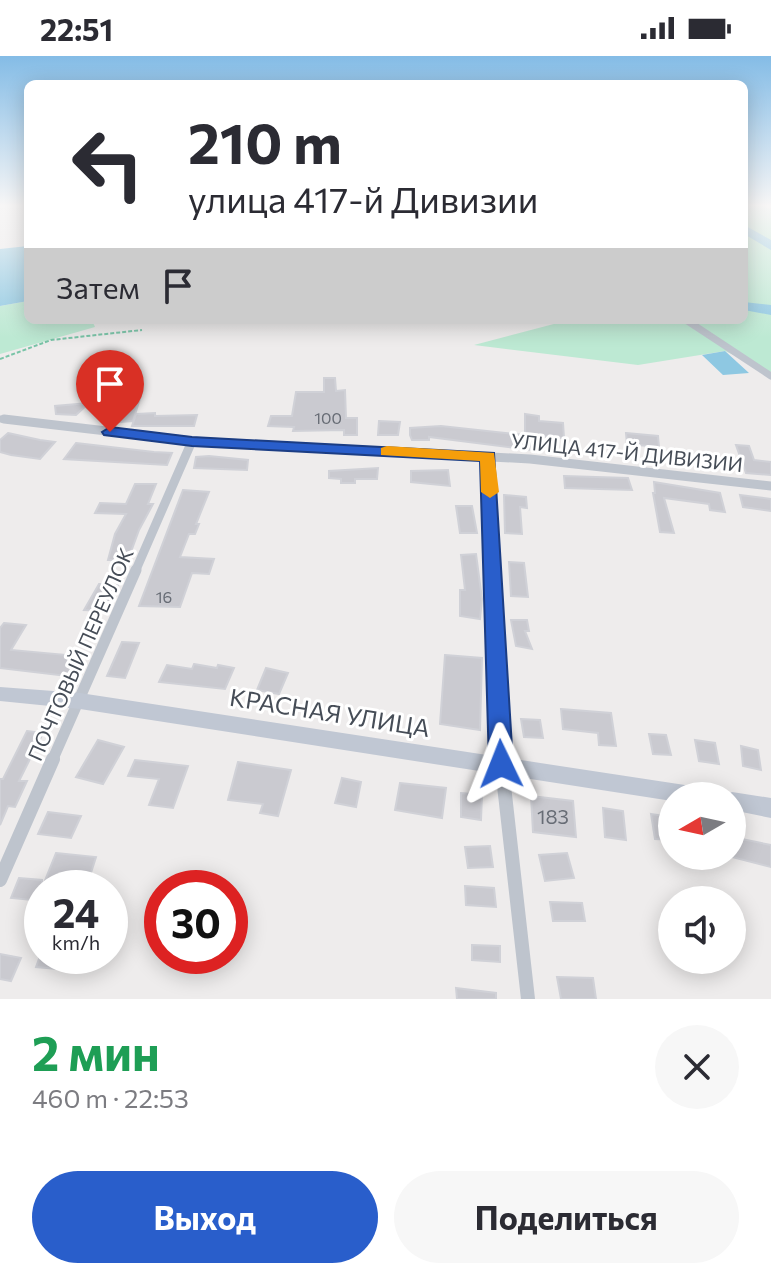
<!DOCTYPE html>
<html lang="ru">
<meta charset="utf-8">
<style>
body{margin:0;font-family:Commissioner,sans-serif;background:#f7f7f7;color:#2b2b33;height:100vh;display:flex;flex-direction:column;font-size:30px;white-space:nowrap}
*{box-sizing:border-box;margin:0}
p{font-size:26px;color:#7c7c81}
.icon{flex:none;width:44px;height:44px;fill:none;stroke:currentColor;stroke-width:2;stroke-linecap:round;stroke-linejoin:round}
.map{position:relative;height:943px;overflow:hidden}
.drawer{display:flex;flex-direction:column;background:#fff;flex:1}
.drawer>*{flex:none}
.hud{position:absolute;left:24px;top:24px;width:724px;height:244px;border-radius:12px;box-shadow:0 4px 20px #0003;background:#fff;color:#2b2b33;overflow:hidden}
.needle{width:52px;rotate:261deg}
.fabs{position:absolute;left:658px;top:726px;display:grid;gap:16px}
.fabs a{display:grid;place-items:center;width:88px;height:88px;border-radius:50%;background:#fff;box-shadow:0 4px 20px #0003;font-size:40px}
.speed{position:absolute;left:24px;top:814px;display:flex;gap:16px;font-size:40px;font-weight:700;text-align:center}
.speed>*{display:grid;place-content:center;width:104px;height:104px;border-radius:50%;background:#fff;box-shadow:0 4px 20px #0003;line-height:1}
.speed small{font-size:20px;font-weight:400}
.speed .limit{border:12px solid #d22;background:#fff;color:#111}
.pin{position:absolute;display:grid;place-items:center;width:68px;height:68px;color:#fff;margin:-82px -34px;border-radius:50% 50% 50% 0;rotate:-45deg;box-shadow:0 0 8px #0007}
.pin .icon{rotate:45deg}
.me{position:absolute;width:88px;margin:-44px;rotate:358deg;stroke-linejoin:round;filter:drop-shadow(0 0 6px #0008)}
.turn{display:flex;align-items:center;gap:28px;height:168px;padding:0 32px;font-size:36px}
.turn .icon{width:104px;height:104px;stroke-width:2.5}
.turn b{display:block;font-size:56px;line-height:68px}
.then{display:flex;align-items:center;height:76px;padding:0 32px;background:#0003;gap:16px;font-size:30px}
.round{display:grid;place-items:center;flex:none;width:84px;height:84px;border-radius:42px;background:#f7f7f7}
.summary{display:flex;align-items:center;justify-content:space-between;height:136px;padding:0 32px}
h1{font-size:48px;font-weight:700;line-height:60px;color:#1e9e55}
.primary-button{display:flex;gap:16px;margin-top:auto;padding:16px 32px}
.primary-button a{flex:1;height:92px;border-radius:48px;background:#295ecb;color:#fff;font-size:32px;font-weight:700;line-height:92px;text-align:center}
.primary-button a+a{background:#f7f7f7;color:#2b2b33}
.status{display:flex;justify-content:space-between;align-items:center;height:56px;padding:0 40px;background:#fff;direction:ltr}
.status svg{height:22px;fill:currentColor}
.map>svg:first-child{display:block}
.green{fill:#bde9d3}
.water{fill:#8ec8e2}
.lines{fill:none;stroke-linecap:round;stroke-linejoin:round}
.river{fill:#8ec8e2;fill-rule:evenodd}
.building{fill:#cacad0;stroke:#d0d1d7;stroke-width:2}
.path{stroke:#78c4a7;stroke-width:2;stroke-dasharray:4 2;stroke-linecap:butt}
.street-far3{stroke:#bec4cd;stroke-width:7}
.street-far2{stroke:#bec4cd;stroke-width:9}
.street-far1{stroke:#bec4cd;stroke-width:11}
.street{stroke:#bec4cd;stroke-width:14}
.secondary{fill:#c0c7d3;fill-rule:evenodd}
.route{fill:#295ecb;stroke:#1b3d84;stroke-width:2}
.slow{fill:#f59e0b}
.labels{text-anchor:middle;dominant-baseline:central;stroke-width:6;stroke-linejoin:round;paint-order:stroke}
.number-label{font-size:16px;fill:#676c75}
.street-label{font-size:20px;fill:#464d57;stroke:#fff}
.near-number-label{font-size:20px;fill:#676c75}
.near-street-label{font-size:24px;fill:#464d57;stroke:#fff}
</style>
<div class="status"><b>22:51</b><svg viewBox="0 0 49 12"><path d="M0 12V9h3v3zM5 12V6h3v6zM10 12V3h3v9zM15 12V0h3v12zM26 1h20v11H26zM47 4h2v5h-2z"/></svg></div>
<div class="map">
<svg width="771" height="943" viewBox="0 0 771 943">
<rect width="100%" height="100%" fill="#eeecec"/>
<path class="green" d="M 744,150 L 764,150 L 771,154 L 771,316 L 725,295 L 638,309 L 474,289 L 569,264 L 744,264 Z
M 28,245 L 28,264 L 92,264 L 95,271 L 0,298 L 0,250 Z"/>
<path class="water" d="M 28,190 L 28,245 L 0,250 L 0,193 Z
M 725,295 L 749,317 L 723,319 L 702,299 Z"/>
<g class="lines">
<path class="river" d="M 744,169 L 771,184 L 771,194 L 744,178 Z
M 744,246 L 771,249 L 771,259 L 744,254 Z"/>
</g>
<path class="building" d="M 324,322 L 335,322 L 336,335 L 345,334 L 346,362 L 357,362 L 357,379 L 344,379 L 344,374 L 293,375 L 294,371 L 268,370 L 271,360 L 292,360 L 296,336 L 324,336 Z
M 142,336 L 133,365 L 106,367 L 110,355 L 104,355 L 91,345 L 121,343 L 123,337 Z
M 89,347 L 76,359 L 56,358 L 55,350 Z
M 155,357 L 155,360 L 197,359 L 194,370 L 132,370 L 136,358 Z
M 525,358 L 539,360 L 539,365 L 563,367 L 564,382 L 540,381 L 540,395 L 429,381 L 429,384 L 412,384 L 410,379 L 410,372 L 441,370 L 525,379 Z
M 379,365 L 400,366 L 398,379 L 378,379 Z
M 8,377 L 40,384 L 55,386 L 40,403 L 11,399 L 0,396 L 0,384 Z
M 626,377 L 658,380 L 659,391 L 627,388 Z
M 76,387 L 154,396 L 172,397 L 167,409 L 64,403 Z
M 736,389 L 749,390 L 754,404 L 771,406 L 771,419 L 746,417 Z
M 209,400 L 248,404 L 247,414 L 194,412 L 196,401 Z
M 378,412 L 377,423 L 355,423 L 355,427 L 341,427 L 341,423 L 329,422 L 329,415 Z
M 448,414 L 450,430 L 411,426 L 411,415 Z
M 564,420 L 628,422 L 632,434 L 565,432 Z
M 654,426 L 720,437 L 725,456 L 710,454 L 709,448 L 664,442 L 674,477 L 660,476 L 653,437 L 655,437 Z
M 135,428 L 156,428 L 148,448 L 153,448 L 139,474 L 128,504 L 108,504 L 115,478 L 126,458 L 95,457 L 100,447 L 126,448 Z
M 183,434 L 209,436 L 196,468 L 199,468 L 195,478 L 189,478 L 180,501 L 214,503 L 209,518 L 192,517 L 180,551 L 139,550 Z
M 504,439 L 526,441 L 527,452 L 520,451 L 522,478 L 505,477 Z
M 740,439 L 771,443 L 771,455 L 743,451 Z
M 456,450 L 472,450 L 477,477 L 460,477 Z
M 476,498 L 482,543 L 480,563 L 460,560 L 460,534 L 465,534 L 461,499 Z
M 509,506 L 524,507 L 528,541 L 511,540 Z
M 99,528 L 118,529 L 108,555 L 84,554 Z
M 511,564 L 527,564 L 529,575 L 525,575 L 532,593 L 516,590 Z
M 4,567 L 26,569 L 11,594 L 78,600 L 67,620 L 0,612 L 0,572 Z
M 122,586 L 139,587 L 125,622 L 107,620 Z
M 445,599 L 482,602 L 480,674 L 440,668 Z
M 194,608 L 217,612 L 218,609 L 234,612 L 225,633 L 159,626 L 167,609 L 192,613 Z
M 266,612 L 288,617 L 279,638 L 257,634 Z
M 561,653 L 611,657 L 616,690 L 599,689 L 598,677 L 563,673 Z
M 521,663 L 540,664 L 543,682 L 524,681 Z
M 27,675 L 43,677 L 19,725 L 27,725 L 15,751 L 8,750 L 0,769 L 0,723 L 3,723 Z
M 649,678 L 666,679 L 671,699 L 653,698 Z
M 98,684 L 124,691 L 103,728 L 76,721 Z
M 695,684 L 715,687 L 719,708 L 699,705 Z
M 741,690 L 758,694 L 761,714 L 743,710 Z
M 135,704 L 188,710 L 173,752 L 149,749 L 159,723 L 128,720 Z
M 238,706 L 291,714 L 278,760 L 260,757 L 263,748 L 228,744 Z
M 342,722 L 361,726 L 356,751 L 335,747 Z
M 400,727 L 446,732 L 442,762 L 395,754 Z
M 461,737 L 482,739 L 481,764 L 461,761 Z
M 531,740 L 573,745 L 576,781 L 533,776 Z
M 603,752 L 623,755 L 626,784 L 605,781 Z
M 48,756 L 81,760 L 71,782 L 38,778 Z
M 651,758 L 672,761 L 672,784 L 655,783 Z
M 732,781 L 771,789 L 771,811 L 732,801 Z
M 490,790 L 493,811 L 468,812 L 465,791 Z
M 56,797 L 96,801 L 90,820 L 83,819 L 78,832 L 42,832 Z
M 567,797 L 574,822 L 545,825 L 539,799 Z
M 19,822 L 42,824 L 42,845 L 11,842 Z
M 465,830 L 494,832 L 496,851 L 466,849 Z
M 550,846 L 582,847 L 585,865 L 553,865 Z
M 472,889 L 500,890 L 500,906 L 472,904 Z
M 0,898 L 21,902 L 11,925 L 0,923 Z
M 40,900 L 86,900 L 80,915 L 36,911 Z
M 557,921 L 593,922 L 596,943 L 561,943 Z
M 456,932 L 496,937 L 496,943 L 457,943 Z"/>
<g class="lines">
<path class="path" d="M 0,303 L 51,284 L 142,274"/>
<path class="street-far3" d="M 686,264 L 771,320
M 0,363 L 22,365"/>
<path class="street-far2" d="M 4,363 L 192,385 L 530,403 L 771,430
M 488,401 L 493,516
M 135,516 L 192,385"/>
<path class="street-far1" d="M 493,514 L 501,705
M 52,705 L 136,514"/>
<path class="street" d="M 501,703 L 528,943
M 0,824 L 53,703"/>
<path class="secondary" d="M 0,631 L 80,637 L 698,731 L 705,733 L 708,740 L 672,740 L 672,745 L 80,653 L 0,645 Z
M 732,736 L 771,742 L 771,762 L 732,754 L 732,740 L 724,740 Z"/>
</g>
<linearGradient id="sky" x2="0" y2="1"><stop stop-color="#84bce6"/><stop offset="0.53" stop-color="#f7f6f6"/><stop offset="1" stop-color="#f7f6f6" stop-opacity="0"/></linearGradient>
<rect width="771" height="282" fill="url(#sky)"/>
<path class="route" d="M 110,371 L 192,381 L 494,397 L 513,708 L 510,716 L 501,720 L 492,716 L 489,708 L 480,405 L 192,390 L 104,379 L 102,376 Z"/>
<path class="slow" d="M 387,390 L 494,397 L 499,436 L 490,442 L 481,436 L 480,405 L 381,399 L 381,392 Z"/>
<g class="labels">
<g class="number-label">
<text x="328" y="361">100</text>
<text x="164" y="540">16</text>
</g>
<g class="street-label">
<text transform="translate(627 396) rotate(6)">УЛИЦА 417-Й ДИВИЗИИ</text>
<text transform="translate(80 598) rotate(-66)">ПОЧТОВЫЙ ПЕРЕУЛОК</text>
</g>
<g class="near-number-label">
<text x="553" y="760">183</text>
</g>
<g class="near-street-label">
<text transform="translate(330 656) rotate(9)">КРАСНАЯ УЛИЦА</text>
</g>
</g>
</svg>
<div class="fabs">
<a><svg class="needle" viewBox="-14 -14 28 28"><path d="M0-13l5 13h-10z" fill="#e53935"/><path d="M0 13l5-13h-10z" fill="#7c7c81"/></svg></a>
<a><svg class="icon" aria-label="sound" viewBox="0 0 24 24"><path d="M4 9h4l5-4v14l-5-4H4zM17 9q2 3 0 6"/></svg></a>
</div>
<div class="speed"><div>24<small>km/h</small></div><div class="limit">30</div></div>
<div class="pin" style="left:110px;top:376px;background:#d93025"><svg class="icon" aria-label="arrive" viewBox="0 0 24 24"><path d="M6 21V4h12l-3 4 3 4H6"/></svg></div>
<svg class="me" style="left:501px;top:708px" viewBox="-20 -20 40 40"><path d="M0-17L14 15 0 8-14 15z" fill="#295ecb" stroke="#fff" stroke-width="4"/></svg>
<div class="hud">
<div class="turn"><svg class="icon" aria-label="left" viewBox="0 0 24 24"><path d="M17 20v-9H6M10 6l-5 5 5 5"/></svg><div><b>210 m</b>улица 417-й Дивизии</div></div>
<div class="then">Затем<svg class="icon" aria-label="arrive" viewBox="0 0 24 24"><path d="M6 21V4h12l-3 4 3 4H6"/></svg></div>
</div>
</div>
<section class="drawer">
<div class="summary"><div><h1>2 мин</h1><p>460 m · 22:53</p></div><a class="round"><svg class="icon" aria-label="close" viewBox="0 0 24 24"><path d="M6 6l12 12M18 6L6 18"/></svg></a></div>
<div class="primary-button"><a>Выход</a><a>Поделиться</a></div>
</section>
